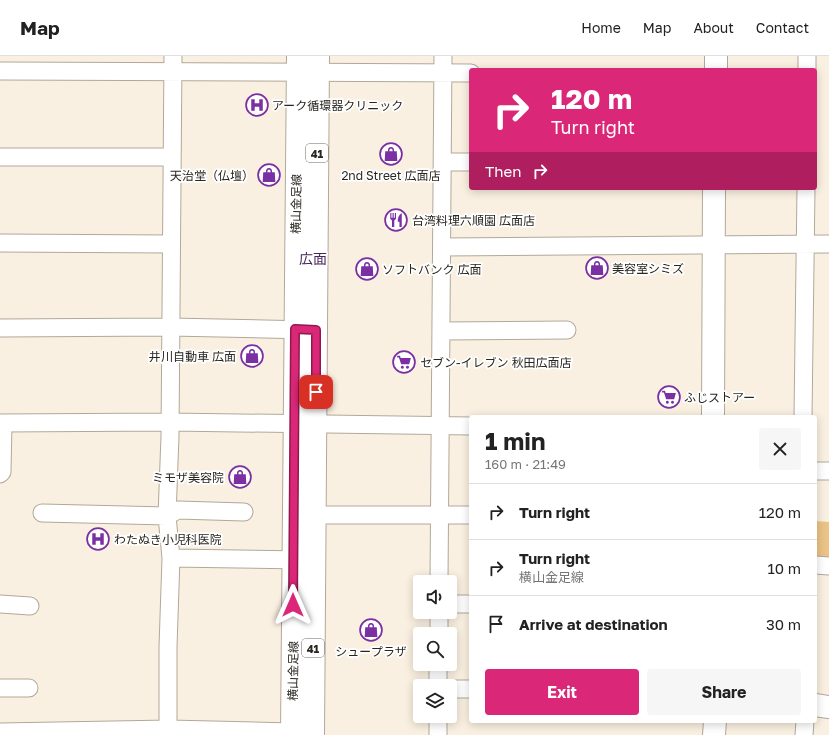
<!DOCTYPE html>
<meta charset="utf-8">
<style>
body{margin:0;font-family:"Golos Text","Noto Sans JP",sans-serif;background:#f6f6f6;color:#222;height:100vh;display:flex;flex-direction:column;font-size:15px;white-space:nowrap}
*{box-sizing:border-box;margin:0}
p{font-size:13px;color:#767676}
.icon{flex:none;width:22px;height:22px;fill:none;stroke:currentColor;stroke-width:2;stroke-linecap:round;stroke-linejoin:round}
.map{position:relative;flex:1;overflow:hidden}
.details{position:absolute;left:469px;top:359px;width:348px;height:308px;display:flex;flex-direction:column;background:#fff;border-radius:4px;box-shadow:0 2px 10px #0003}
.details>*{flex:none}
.hud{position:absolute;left:469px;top:12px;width:348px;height:122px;border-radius:4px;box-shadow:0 2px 10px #0003;background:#db2777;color:#fff;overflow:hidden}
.fabs{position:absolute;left:413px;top:519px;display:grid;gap:8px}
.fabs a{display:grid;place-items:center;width:44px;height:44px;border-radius:4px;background:#fff;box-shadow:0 2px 10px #0003;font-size:20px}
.pin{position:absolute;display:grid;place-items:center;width:34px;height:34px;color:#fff;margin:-17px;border-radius:8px;box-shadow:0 2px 6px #0006}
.me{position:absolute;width:44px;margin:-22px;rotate:0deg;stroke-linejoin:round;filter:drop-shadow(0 0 3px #0008)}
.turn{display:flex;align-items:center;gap:14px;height:84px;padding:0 16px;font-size:18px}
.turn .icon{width:52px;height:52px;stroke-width:2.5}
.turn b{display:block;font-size:28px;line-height:34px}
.then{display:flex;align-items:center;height:38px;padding:0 16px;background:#0003;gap:8px;font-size:15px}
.round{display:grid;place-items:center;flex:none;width:42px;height:42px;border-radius:4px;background:#f6f6f6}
.overview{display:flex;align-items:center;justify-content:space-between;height:68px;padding:0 16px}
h1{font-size:24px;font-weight:700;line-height:30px}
.button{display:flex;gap:8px;margin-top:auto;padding:8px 16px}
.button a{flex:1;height:46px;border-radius:4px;background:#db2777;color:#fff;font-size:16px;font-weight:700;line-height:46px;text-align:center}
.button a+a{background:#f6f6f6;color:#222}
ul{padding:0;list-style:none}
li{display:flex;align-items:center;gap:12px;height:56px;padding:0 16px;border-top:1px solid #e0e0e0}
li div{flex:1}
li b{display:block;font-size:15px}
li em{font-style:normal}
header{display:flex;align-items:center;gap:24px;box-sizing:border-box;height:56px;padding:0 20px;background:#fff;border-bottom:1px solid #e0e0e0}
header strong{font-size:19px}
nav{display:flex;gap:22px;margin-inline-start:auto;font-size:14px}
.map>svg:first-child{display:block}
.grass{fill:#ecc386}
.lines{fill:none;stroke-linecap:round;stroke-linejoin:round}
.street-casing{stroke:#b1a89a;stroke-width:19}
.secondary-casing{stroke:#b1a89a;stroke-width:24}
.primary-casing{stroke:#b1a89a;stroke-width:24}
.street{stroke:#fff;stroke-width:17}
.secondary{stroke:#fff;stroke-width:22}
.primary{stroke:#fff;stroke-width:22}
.route-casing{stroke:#8e194d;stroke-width:10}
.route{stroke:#db2777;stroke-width:7}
.labels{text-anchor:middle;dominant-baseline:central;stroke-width:3.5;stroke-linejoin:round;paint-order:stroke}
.shield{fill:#fff;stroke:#696763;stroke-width:1}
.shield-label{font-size:11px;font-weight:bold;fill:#292620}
.poi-label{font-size:12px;fill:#292620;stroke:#fff;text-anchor:start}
.street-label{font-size:12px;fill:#292620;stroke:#fff}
.quarter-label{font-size:14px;fill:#47245b;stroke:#fff}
</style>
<header>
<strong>Map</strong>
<nav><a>Home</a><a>Map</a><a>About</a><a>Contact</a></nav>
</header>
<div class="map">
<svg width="829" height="679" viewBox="0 0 829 679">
<rect width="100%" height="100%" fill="#faf0e1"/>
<path class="grass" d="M 815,465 L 829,466 L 829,504 L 815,503 Z"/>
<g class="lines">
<g class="street-casing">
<path id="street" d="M 807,14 L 807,0
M 0,15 L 471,17
M 0,101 L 171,101
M 443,106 L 471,106
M 0,187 L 171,188
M 442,191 L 829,188
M 0,272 L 170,271 L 308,274
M 441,275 L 567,274
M 803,361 L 806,132
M 0,367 L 170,366 L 471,370
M 815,415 L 829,415
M 0,418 L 2,416 L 3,367
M 42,457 L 167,460 L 178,454 L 244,456
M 302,459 L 471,459
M 171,502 L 305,504
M 815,509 L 829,510
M 439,526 L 443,0
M 0,548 L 30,550
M 450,548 L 471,548
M 439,578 L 439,556
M 438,630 L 438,608
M 0,632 L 29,632
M 450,633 L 471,633
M 0,676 L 169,673 L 292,676
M 168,679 L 168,591 L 171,502 L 167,460 L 170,380 L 173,0
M 438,679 L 438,660
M 804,679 L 805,665"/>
</g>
<g class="secondary-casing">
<path id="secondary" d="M 716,0 L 716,14
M 713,361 L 714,132
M 815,649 L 829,651
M 714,679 L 715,665"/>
</g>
<g class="primary-casing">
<path id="primary" d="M 292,679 L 298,0
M 313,679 L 318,0"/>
</g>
<use href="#street" class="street"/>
<use href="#secondary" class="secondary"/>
<use href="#primary" class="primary"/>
</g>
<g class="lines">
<g class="route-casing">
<path id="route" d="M 293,549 L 295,273 L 316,274 L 316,336"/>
</g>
<use href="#route" class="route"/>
</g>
<defs>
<g id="hospital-ring" transform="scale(1.15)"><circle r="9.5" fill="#fff" stroke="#7a30a2" stroke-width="1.5"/><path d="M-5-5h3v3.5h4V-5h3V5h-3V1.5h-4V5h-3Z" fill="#7a30a2"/></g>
<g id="shop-ring" transform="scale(1.15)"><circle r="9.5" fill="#fff" stroke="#7a30a2" stroke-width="1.5"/><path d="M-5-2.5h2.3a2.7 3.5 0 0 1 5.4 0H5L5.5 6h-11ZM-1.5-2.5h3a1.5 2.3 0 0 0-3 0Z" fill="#7a30a2"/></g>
<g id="restaurant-ring" transform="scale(1.15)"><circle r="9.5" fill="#fff" stroke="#7a30a2" stroke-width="1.5"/><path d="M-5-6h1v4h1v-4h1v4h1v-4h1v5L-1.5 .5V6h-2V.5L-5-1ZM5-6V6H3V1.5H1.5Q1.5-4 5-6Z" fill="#7a30a2"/></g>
<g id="supermarket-ring" transform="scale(1.15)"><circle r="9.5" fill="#fff" stroke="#7a30a2" stroke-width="1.5"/><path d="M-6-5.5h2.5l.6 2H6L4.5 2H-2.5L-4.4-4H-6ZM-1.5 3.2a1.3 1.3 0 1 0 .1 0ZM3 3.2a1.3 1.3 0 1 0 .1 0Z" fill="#7a30a2"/></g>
</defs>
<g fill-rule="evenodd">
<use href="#hospital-ring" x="257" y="49"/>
<use href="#shop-ring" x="391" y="98"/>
<use href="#shop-ring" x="269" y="119"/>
<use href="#restaurant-ring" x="396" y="164"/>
<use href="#shop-ring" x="597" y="212"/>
<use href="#shop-ring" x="367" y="213"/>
<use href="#shop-ring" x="252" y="300"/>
<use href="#supermarket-ring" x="404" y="306"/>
<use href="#supermarket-ring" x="669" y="341"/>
<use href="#shop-ring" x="240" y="421"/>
<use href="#hospital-ring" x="98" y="483"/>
<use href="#shop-ring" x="371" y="574"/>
</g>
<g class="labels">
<g class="shield">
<rect x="306" y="88" width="22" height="18" rx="3"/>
<rect x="302" y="583" width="22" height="18" rx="3"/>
</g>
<g class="shield-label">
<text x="317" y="97">41</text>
<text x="313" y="592">41</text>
</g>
<g class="poi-label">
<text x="272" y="49">アーク循環器クリニック</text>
<text x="254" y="119" text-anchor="end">天治堂（仏壇）</text>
<text x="391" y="119" text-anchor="middle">2nd Street 広面店</text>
<text x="412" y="164">台湾料理六順園 広面店</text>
<text x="612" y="212">美容室シミズ</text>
<text x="382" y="213">ソフトバンク 広面</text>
<text x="236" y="300" text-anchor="end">井川自動車 広面</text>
<text x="420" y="306">セブン-イレブン 秋田広面店</text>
<text x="684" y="341">ふじストアー</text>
<text x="224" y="421" text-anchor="end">ミモザ美容院</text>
<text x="114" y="483">わたぬき小児科医院</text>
<text x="371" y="595" text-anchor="middle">シュープラザ</text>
</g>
<g class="street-label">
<text transform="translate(296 148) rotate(-89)">横山金足線</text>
<text transform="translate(293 615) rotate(-89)">横山金足線</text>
</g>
<g class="quarter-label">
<text x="313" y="202">広面</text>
</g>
</g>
</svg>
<div class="fabs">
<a><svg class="icon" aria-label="sound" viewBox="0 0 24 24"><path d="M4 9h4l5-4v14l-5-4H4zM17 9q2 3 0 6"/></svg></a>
<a><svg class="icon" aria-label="search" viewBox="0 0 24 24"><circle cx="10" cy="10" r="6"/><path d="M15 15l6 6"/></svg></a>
<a><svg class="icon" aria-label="layers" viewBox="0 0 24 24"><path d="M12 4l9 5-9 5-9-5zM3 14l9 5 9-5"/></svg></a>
</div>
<div class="pin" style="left:316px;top:336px;background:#d93025"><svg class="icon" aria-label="arrive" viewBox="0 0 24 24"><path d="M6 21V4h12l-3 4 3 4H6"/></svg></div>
<svg class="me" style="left:293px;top:549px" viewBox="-20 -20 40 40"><path d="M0-17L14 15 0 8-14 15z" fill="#db2777" stroke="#fff" stroke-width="4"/></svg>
<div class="hud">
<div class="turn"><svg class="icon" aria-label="right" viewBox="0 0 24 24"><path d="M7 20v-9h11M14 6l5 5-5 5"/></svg><div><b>120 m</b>Turn right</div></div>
<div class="then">Then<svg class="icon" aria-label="right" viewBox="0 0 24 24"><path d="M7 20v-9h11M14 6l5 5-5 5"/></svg></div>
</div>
<section class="details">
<div class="overview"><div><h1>1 min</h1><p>160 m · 21:49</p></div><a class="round"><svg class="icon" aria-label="close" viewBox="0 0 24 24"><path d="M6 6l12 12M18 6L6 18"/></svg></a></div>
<ul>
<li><svg class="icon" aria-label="right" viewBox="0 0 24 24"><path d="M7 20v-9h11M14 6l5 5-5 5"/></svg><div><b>Turn right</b></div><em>120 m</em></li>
<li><svg class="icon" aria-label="right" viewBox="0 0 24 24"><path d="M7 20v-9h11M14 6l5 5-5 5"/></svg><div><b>Turn right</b><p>横山金足線</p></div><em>10 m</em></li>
<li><svg class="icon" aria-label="arrive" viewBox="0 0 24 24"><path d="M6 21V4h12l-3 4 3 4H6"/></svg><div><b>Arrive at destination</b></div><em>30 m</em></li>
</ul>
<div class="button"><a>Exit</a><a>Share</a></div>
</section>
</div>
